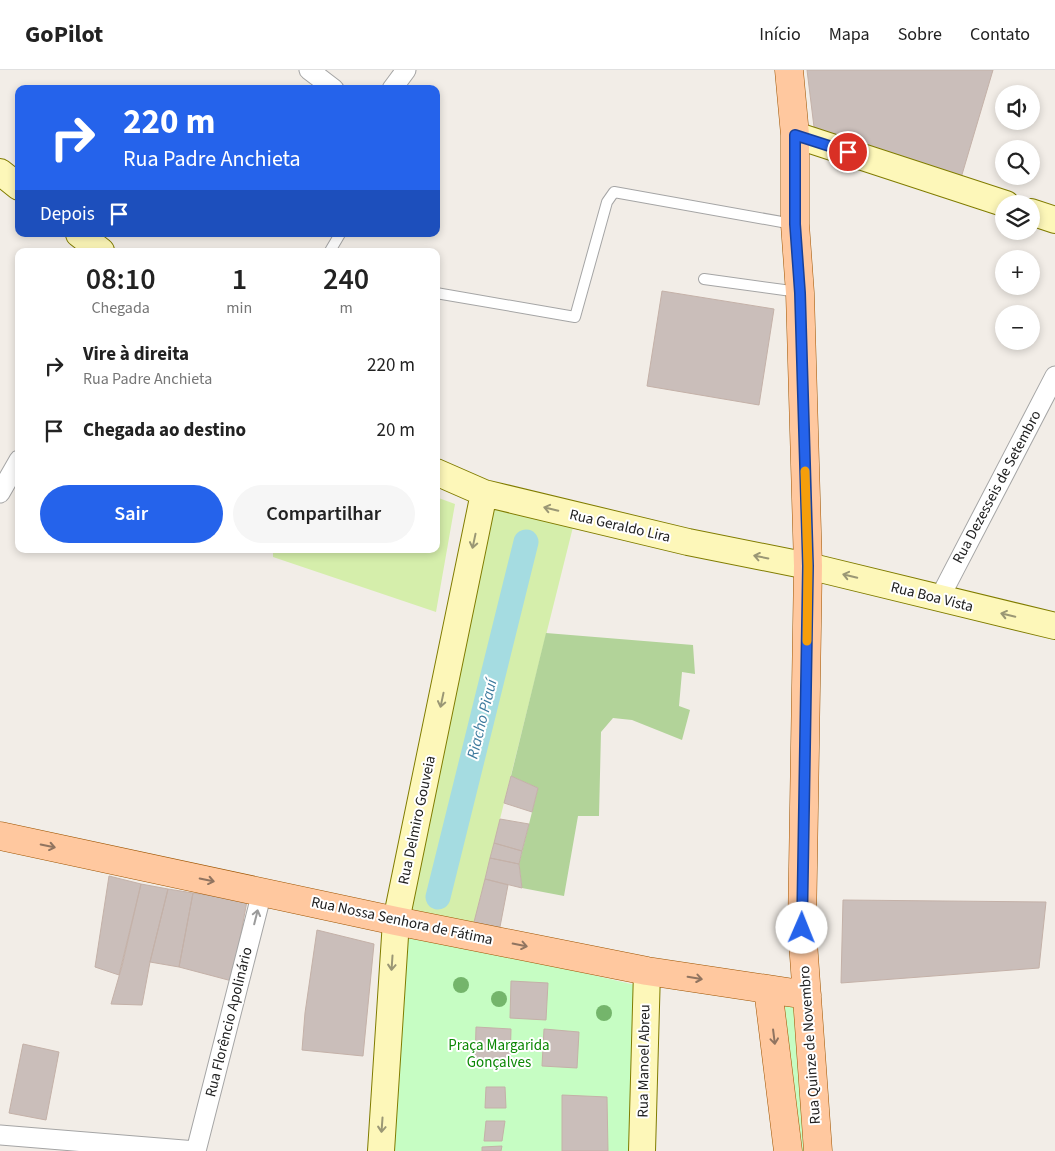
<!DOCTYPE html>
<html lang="pt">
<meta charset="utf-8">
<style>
body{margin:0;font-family:"Source Sans 3",sans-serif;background:#f6f6f6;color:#222;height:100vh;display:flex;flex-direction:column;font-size:19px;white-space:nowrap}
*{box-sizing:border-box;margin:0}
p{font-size:16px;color:#767676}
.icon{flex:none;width:28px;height:28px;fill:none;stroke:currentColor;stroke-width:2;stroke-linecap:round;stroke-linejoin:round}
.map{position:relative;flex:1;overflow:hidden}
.side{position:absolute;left:15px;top:178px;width:425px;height:305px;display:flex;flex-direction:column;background:#fff;border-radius:10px;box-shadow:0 2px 8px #0003}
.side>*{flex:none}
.banner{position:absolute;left:15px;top:15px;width:425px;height:152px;border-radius:10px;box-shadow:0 2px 8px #0003;background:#2563eb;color:#fff;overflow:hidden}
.fabs{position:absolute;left:995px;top:15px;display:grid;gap:10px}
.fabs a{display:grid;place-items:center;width:45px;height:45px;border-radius:50%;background:#fff;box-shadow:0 2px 8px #0003;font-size:25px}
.pin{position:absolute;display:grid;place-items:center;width:42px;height:42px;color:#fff;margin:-21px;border:2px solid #fff;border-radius:50%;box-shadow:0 1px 5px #0007}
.me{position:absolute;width:55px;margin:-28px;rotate:1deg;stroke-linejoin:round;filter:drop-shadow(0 0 4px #0008)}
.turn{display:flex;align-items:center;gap:18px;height:105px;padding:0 25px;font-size:22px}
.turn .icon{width:65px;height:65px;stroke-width:2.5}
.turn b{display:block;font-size:35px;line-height:42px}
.then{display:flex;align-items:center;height:48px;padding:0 25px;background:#0003;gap:10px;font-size:19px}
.eta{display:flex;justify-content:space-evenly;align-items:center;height:85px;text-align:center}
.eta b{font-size:30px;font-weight:600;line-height:35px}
.action{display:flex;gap:10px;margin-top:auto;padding:10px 25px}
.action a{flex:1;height:58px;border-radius:30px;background:#2563eb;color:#fff;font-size:20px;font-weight:600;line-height:58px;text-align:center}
.action a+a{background:#f6f6f6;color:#222}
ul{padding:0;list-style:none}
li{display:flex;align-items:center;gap:15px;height:65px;padding:0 25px}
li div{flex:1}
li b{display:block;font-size:19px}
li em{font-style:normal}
header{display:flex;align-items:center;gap:30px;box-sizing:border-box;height:70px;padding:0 25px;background:#fff;border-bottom:1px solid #e0e0e0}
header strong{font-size:24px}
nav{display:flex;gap:28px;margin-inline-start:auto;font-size:18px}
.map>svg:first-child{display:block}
.grass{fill:#d5eeab}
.forest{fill:#b2d399}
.park{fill:#c6fdc3}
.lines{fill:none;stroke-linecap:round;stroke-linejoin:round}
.canal{stroke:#a5dce1;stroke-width:25}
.building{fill:#cabeba;stroke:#c4b1a8}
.lane-casing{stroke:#a5a5a5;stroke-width:12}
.street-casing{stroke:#a5a5a5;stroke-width:21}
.secondary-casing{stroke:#807c00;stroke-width:28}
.primary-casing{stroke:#9e5400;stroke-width:29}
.lane{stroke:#fff;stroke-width:10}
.street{stroke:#fff;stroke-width:19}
.secondary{stroke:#fdf7b9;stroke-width:26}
.primary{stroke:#ffc89f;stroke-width:28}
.tree{fill:#74b56b}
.oneway{stroke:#9a9775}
.oneway2{stroke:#907460}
.oneway3{stroke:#9b9b9b}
.route-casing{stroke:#184099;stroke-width:12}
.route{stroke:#2563eb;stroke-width:9}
.slow{stroke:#f59e0b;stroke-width:9}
.labels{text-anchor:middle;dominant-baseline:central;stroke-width:4;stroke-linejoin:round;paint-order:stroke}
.street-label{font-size:15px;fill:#212121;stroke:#fff}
.park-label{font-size:15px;fill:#0c8805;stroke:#fff}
.water-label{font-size:16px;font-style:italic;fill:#3e7b9e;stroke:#fff}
</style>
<header>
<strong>GoPilot</strong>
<nav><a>Início</a><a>Mapa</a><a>Sobre</a><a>Contato</a></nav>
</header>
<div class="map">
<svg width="1055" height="1081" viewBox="0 0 1055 1081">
<rect width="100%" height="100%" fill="#f2ede7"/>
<path class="grass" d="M 484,423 L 576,445 L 471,865 L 396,851 Z
M 436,427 L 455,434 L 436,542 L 273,487 L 273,479 L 436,479 Z"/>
<path class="forest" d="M 546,563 L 693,575 L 695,604 L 682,602 L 679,636 L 690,640 L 682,670 L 632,650 L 613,648 L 601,662 L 599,746 L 578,746 L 564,826 L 522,818 L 519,794 L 538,718 L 511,706 Z"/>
<path class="park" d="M 406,861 L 652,919 L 644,1081 L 392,1081 Z
M 768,919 L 807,925 L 818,1081 L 788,1081 Z"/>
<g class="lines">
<path class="canal" d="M 438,827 L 526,472"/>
</g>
<path class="building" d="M 807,0 L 993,0 L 961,108 L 814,57 Z
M 662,221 L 774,239 L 759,335 L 647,316 Z
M 511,706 L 538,718 L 532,742 L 504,733 Z
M 500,749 L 529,754 L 522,781 L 494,773 Z
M 494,773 L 522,781 L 519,794 L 490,788 Z
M 490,788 L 519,794 L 522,818 L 485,809 Z
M 109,806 L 141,814 L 119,905 L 95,897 Z
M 485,809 L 508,815 L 499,862 L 473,856 Z
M 141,814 L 168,819 L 150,892 L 142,935 L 111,934 L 122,896 Z
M 168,819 L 193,823 L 179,897 L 150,892 Z
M 193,823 L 247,831 L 232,911 L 179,897 Z
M 843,830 L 1046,832 L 1039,898 L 841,913 Z
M 317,860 L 374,874 L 363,986 L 302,980 L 305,943 Z
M 511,911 L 548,913 L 546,950 L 510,948 Z
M 476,957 L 511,959 L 510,995 L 475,994 Z
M 544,959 L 579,962 L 577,998 L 542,996 Z
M 23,974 L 59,982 L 46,1050 L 9,1043 Z
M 486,1017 L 505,1017 L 506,1038 L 485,1038 Z
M 562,1025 L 607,1027 L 608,1081 L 562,1081 Z
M 486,1051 L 505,1051 L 502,1071 L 484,1071 Z
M 502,1076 L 501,1081 L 482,1081 L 482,1077 Z"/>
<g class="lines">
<g class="lane-casing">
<path id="lane" d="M 330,181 L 340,164
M 704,209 L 799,222
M 436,223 L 575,247 L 607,132 L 614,122 L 793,154"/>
</g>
<g class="street-casing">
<path id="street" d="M 309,0 L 334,19
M 392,19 L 406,0
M 0,423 L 19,390
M 939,529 L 1055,306
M 0,1065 L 196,1081
M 196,1081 L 262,822"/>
</g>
<g class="secondary-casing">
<path id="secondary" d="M 795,65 L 1006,134
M 0,102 L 19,117
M 1031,142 L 1055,150
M 79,164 L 101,181
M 436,402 L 484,423 L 688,472 L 808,496 L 1055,556
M 381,1081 L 396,851 L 484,423
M 642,1081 L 647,901"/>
</g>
<g class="primary-casing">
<path id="primary" d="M 789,0 L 795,65 L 795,154 L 800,223 L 808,496 L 802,858 L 818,1081
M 0,766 L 396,851 L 647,901 L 807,925
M 768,919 L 788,1081"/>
</g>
<use href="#lane" class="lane"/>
<use href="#street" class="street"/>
<use href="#secondary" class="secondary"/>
<use href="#primary" class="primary"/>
</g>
<g class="tree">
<circle cx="461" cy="915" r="8"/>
<circle cx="499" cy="929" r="8"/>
<circle cx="604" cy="943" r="8"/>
</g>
<defs><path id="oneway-shaft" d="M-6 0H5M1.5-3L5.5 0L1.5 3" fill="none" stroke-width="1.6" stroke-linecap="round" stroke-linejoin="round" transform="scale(1.25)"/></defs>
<g class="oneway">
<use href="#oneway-shaft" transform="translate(551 439) rotate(-166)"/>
<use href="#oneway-shaft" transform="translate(474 471) rotate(102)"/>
<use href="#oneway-shaft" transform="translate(761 487) rotate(-169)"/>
<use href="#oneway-shaft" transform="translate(850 506) rotate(-166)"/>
<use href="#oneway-shaft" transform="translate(1008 545) rotate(-167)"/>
<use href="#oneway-shaft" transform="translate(442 630) rotate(102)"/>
<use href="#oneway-shaft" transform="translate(392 893) rotate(94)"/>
<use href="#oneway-shaft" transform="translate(382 1055) rotate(94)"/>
</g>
<g class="oneway2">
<use href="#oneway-shaft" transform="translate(48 776) rotate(12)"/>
<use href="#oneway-shaft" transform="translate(207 810) rotate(12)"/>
<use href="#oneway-shaft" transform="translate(520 875) rotate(11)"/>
<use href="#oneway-shaft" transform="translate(695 908) rotate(9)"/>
<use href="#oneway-shaft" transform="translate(774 967) rotate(83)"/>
</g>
<use class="oneway3" href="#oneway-shaft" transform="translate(256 847) rotate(-76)"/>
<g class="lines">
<g class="route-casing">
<path id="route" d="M 802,858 L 808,496 L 800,223 L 795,154 L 795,65 L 848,82"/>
</g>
<use href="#route" class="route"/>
<path class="slow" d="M 805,401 L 808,496 L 807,571"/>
</g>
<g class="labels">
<g class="street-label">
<text transform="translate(997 417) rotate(-62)">Rua Dezesseis de Setembro</text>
<text transform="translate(620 456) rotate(13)">Rua Geraldo Lira</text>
<text transform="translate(932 527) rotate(14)">Rua Boa Vista</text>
<text transform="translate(417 750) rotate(-78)">Rua Delmiro Gouveia</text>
<text transform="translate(402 851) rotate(12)">Rua Nossa Senhora de Fátima</text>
<text transform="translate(229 952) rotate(-76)">Rua Florêncio Apolinário</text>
<text transform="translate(810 975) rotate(-94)">Rua Quinze de Novembro</text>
<text transform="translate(644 991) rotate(-89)">Rua Manoel Abreu</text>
</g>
<g class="park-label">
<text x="499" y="975">Praça Margarida<tspan x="499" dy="17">Gonçalves</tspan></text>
</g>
<g class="water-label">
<text transform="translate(482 649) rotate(-76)">Riacho Piauí</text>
</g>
</g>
</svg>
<div class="fabs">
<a><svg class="icon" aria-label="sound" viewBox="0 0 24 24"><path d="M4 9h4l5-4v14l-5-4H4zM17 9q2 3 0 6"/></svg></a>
<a><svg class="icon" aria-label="search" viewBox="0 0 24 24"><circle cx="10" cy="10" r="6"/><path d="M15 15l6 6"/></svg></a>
<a><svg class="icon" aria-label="layers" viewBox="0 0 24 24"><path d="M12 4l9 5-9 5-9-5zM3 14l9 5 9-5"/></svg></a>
<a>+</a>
<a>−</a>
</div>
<div class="pin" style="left:848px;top:82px;background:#d93025"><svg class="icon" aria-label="arrive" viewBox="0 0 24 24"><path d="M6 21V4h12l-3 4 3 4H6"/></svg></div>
<svg class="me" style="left:802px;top:858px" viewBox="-20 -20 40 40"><circle r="19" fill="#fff"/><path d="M0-13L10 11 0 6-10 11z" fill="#2563eb"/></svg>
<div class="banner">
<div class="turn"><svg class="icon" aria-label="right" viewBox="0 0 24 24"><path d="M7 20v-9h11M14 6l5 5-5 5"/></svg><div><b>220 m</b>Rua Padre Anchieta</div></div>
<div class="then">Depois<svg class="icon" aria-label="arrive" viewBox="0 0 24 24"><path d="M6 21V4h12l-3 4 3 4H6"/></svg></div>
</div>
<section class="side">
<div class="eta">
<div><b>08:10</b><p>Chegada</p></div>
<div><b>1</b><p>min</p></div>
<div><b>240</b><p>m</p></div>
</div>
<ul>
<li><svg class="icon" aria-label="right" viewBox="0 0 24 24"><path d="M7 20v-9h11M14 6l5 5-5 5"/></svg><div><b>Vire à direita</b><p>Rua Padre Anchieta</p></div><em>220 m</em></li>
<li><svg class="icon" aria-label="arrive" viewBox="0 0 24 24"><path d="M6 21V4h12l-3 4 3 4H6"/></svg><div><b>Chegada ao destino</b></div><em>20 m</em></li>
</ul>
<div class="action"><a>Sair</a><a>Compartilhar</a></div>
</section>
</div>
